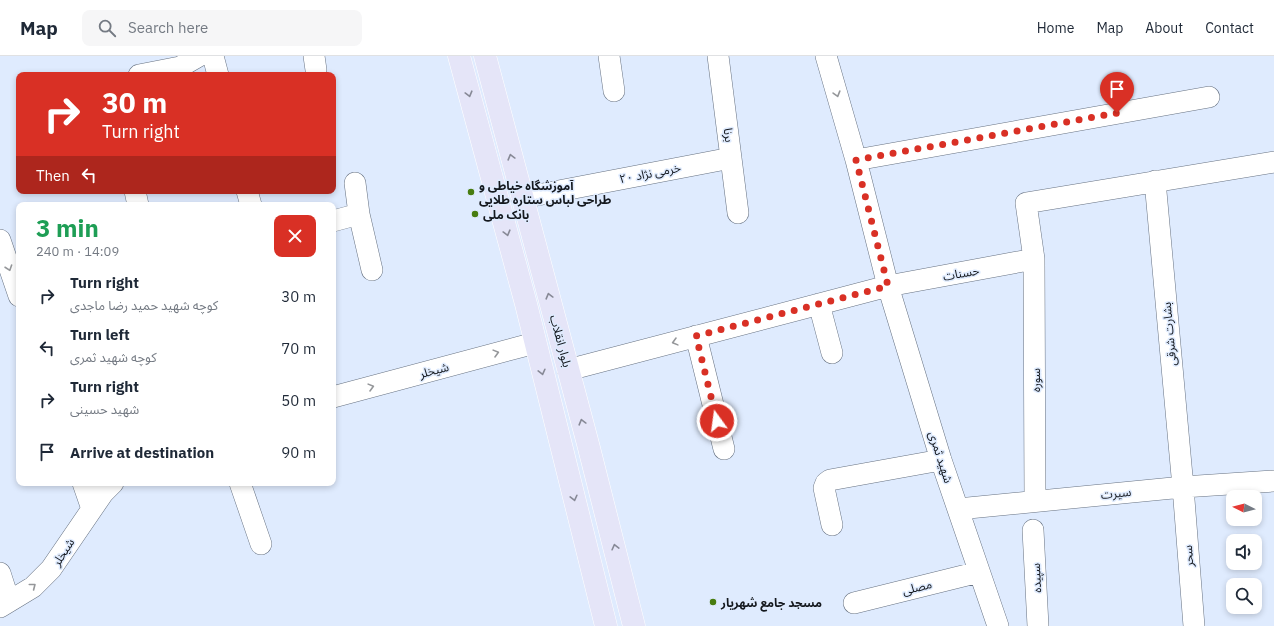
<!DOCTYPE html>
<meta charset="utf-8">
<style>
body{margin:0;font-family:"IBM Plex Sans","Noto Sans Arabic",sans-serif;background:#f6f6f7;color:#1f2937;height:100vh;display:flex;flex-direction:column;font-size:15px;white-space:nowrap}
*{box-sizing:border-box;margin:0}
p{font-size:13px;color:#747a83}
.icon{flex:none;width:22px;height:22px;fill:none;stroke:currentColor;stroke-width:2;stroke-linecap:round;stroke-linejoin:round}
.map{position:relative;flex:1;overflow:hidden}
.panel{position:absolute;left:16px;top:146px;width:320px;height:284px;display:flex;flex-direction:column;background:#fff;border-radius:8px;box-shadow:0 2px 6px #0003}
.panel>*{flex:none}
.top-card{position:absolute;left:16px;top:16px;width:320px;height:122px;border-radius:8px;box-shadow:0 2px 6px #0003;background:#d93025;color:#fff;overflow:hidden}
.needle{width:26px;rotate:276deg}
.controls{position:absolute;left:1226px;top:434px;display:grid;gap:8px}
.controls a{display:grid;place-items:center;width:36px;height:36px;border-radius:8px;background:#fff;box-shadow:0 2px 6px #0003;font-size:20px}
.pin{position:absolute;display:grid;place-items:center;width:34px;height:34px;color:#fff;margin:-41px -17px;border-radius:50% 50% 50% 0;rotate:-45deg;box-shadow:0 0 4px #0007}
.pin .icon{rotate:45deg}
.me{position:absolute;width:44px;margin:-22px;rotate:346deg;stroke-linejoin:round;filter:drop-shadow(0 0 3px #0008)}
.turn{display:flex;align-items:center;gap:14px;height:84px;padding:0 20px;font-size:18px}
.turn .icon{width:52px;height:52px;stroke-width:2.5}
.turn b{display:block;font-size:28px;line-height:34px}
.then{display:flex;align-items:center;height:38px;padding:0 20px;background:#0003;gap:8px;font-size:15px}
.round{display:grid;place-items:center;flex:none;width:42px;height:42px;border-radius:8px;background:#f6f6f7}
.head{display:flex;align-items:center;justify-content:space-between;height:68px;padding:0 20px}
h1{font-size:24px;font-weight:800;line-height:30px;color:#1e9e55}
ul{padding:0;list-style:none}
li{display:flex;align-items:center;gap:12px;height:52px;padding:0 20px}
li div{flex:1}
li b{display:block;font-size:15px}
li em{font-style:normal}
header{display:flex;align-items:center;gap:24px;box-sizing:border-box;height:56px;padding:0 20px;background:#fff;border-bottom:1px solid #e0e1e3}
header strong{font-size:19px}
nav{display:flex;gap:22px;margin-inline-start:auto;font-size:14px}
.search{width:280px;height:36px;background:#f6f6f7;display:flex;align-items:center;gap:10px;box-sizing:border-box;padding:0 14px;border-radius:8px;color:#747a83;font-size:15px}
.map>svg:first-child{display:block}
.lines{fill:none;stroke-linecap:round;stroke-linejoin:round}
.minor-casing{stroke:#677282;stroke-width:22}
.major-casing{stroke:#fff;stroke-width:23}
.minor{stroke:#fff;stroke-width:21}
.major{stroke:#e5e5f8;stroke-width:22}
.oneway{stroke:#878996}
.oneway2{stroke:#95979a}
.route{stroke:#d93025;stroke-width:7;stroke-dasharray:0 12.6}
.poi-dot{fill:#477c10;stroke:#dfebfe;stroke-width:1.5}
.labels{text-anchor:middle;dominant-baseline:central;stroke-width:3;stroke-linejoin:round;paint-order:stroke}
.street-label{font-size:12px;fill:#14181e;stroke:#dfebfe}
.poi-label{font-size:12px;font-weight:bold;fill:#14181e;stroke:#dfebfe;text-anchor:start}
</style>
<header>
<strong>Map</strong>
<div class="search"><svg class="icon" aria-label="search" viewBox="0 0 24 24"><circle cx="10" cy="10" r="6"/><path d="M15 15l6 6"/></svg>Search here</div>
<nav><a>Home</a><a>Map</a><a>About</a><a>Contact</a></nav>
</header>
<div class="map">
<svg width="1274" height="570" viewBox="0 0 1274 570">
<rect width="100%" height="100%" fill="#dfebfe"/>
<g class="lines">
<g class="minor-casing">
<path id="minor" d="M 213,0 L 218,19
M 314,0 L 316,14
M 609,0 L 614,35
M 718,0 L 738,157
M 826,0 L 856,104 L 888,230 L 941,404 L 998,570
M 139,19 L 180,11 L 199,0
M 856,104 L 1209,41
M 1155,125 L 1183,431 L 1194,570
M 355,127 L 359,158 L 372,214
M 135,135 L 138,149
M 247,135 L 251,149
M 522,142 L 731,102
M 333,165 L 359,158
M 0,184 L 19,240
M 819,248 L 832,297
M 696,280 L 724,393
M 568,314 L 888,230 L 1034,203
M 333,341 L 535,287
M 83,427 L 92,453
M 240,427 L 261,488
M 1035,445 L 1034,203 L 1026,147 L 1274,106
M 958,453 L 1183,431 L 1274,425
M 832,469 L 824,432 L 826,427 L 830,424 L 941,404
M 1033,474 L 1038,570
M 0,517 L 9,545
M 854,547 L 979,516
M 0,551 L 33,531 L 51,513 L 103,437 L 113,427"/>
</g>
<g class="major-casing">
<path id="major" d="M 459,0 L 526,248 L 606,570
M 485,0 L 588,388 L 634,570"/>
</g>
<use href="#minor" class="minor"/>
<use href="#major" class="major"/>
</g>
<defs><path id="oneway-chevron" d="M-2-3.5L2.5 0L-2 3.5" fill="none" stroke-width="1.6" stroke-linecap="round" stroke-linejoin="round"/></defs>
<g class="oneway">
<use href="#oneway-chevron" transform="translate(469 38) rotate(75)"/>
<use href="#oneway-chevron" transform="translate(511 101) rotate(-105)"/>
<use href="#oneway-chevron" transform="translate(507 177) rotate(75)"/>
<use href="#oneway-chevron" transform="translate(549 240) rotate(-105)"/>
<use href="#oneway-chevron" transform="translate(542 316) rotate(76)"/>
<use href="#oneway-chevron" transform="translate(582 366) rotate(-105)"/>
<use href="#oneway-chevron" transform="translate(574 442) rotate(76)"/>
<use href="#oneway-chevron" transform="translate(615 491) rotate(-104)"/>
</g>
<g class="oneway2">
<use href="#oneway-chevron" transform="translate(837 38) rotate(74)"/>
<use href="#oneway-chevron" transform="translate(9 212) rotate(71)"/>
<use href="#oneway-chevron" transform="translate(675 286) rotate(165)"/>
<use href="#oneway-chevron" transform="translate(496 297) rotate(-15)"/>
<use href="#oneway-chevron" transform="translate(371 331) rotate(-15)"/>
<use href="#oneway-chevron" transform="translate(33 530) rotate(-38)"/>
</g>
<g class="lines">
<path class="route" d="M 717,365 L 696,280 L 888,230 L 856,104 L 1117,57"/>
</g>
<g class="poi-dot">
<circle cx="471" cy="136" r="4"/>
<circle cx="475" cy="158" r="4"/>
<circle cx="713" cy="546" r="4"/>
</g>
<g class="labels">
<g class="street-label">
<text transform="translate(729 79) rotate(83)">برنا</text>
<text transform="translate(650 117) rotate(-11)">خرمی نژاد ۲۰</text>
<text transform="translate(961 217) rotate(-10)">حسنات</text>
<text transform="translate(1169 278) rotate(-95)">بشارت شرقی</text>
<text transform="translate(561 285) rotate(75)">بلوار انقلاب</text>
<text transform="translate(434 314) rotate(-15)">شیخلر</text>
<text transform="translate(1035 324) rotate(-90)">سوره</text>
<text transform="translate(941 401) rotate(72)">شهید ثمری</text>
<text transform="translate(1116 437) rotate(-6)">سیرت</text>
<text transform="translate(63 496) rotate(-57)">شیخلر</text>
<text transform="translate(1188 500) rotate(-94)">سحر</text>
<text transform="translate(1036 522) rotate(-93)">سپیده</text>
<text transform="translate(917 531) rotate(-14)">مصلی</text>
</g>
<g class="poi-label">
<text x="479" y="129">آموزشگاه خیاطی و<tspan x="479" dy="14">طراحی لباس ستاره طلایی</tspan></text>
<text x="483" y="158">بانک ملی</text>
<text x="721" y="546">مسجد جامع شهریار</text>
</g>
</g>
</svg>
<div class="controls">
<a><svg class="needle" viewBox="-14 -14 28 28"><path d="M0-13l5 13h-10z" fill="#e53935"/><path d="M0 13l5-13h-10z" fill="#747a83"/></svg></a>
<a><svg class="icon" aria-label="sound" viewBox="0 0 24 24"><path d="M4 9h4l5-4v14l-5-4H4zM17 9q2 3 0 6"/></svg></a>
<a><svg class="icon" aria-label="search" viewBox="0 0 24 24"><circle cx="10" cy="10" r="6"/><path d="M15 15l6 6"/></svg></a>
</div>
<div class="pin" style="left:1117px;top:57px;background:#d93025"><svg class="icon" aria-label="arrive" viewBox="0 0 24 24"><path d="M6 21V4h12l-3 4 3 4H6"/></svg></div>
<svg class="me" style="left:717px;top:365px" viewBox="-20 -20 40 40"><circle r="17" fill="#d93025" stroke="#fff" stroke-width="3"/><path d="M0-11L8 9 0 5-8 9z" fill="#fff"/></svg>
<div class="top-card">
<div class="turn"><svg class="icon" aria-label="right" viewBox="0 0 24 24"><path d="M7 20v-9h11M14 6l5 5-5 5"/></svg><div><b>30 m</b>Turn right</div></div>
<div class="then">Then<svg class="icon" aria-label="left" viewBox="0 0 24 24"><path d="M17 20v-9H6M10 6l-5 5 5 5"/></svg></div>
</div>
<section class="panel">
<div class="head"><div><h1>3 min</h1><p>240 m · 14:09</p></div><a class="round" style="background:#d93025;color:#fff"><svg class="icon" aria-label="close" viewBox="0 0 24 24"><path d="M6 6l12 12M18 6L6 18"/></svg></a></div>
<ul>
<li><svg class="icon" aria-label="right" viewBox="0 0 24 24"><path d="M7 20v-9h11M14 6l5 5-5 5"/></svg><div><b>Turn right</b><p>کوچه شهید حمید رضا ماجدی</p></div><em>30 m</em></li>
<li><svg class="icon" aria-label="left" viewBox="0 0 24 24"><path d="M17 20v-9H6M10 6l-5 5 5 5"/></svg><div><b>Turn left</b><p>کوچه شهید ثمری</p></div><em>70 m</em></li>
<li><svg class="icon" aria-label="right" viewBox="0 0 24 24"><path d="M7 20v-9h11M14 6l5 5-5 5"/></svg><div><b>Turn right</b><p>شهید حسینی</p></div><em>50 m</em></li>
<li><svg class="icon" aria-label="arrive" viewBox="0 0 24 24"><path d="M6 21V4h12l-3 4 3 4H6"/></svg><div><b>Arrive at destination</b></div><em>90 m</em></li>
</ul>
</section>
</div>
